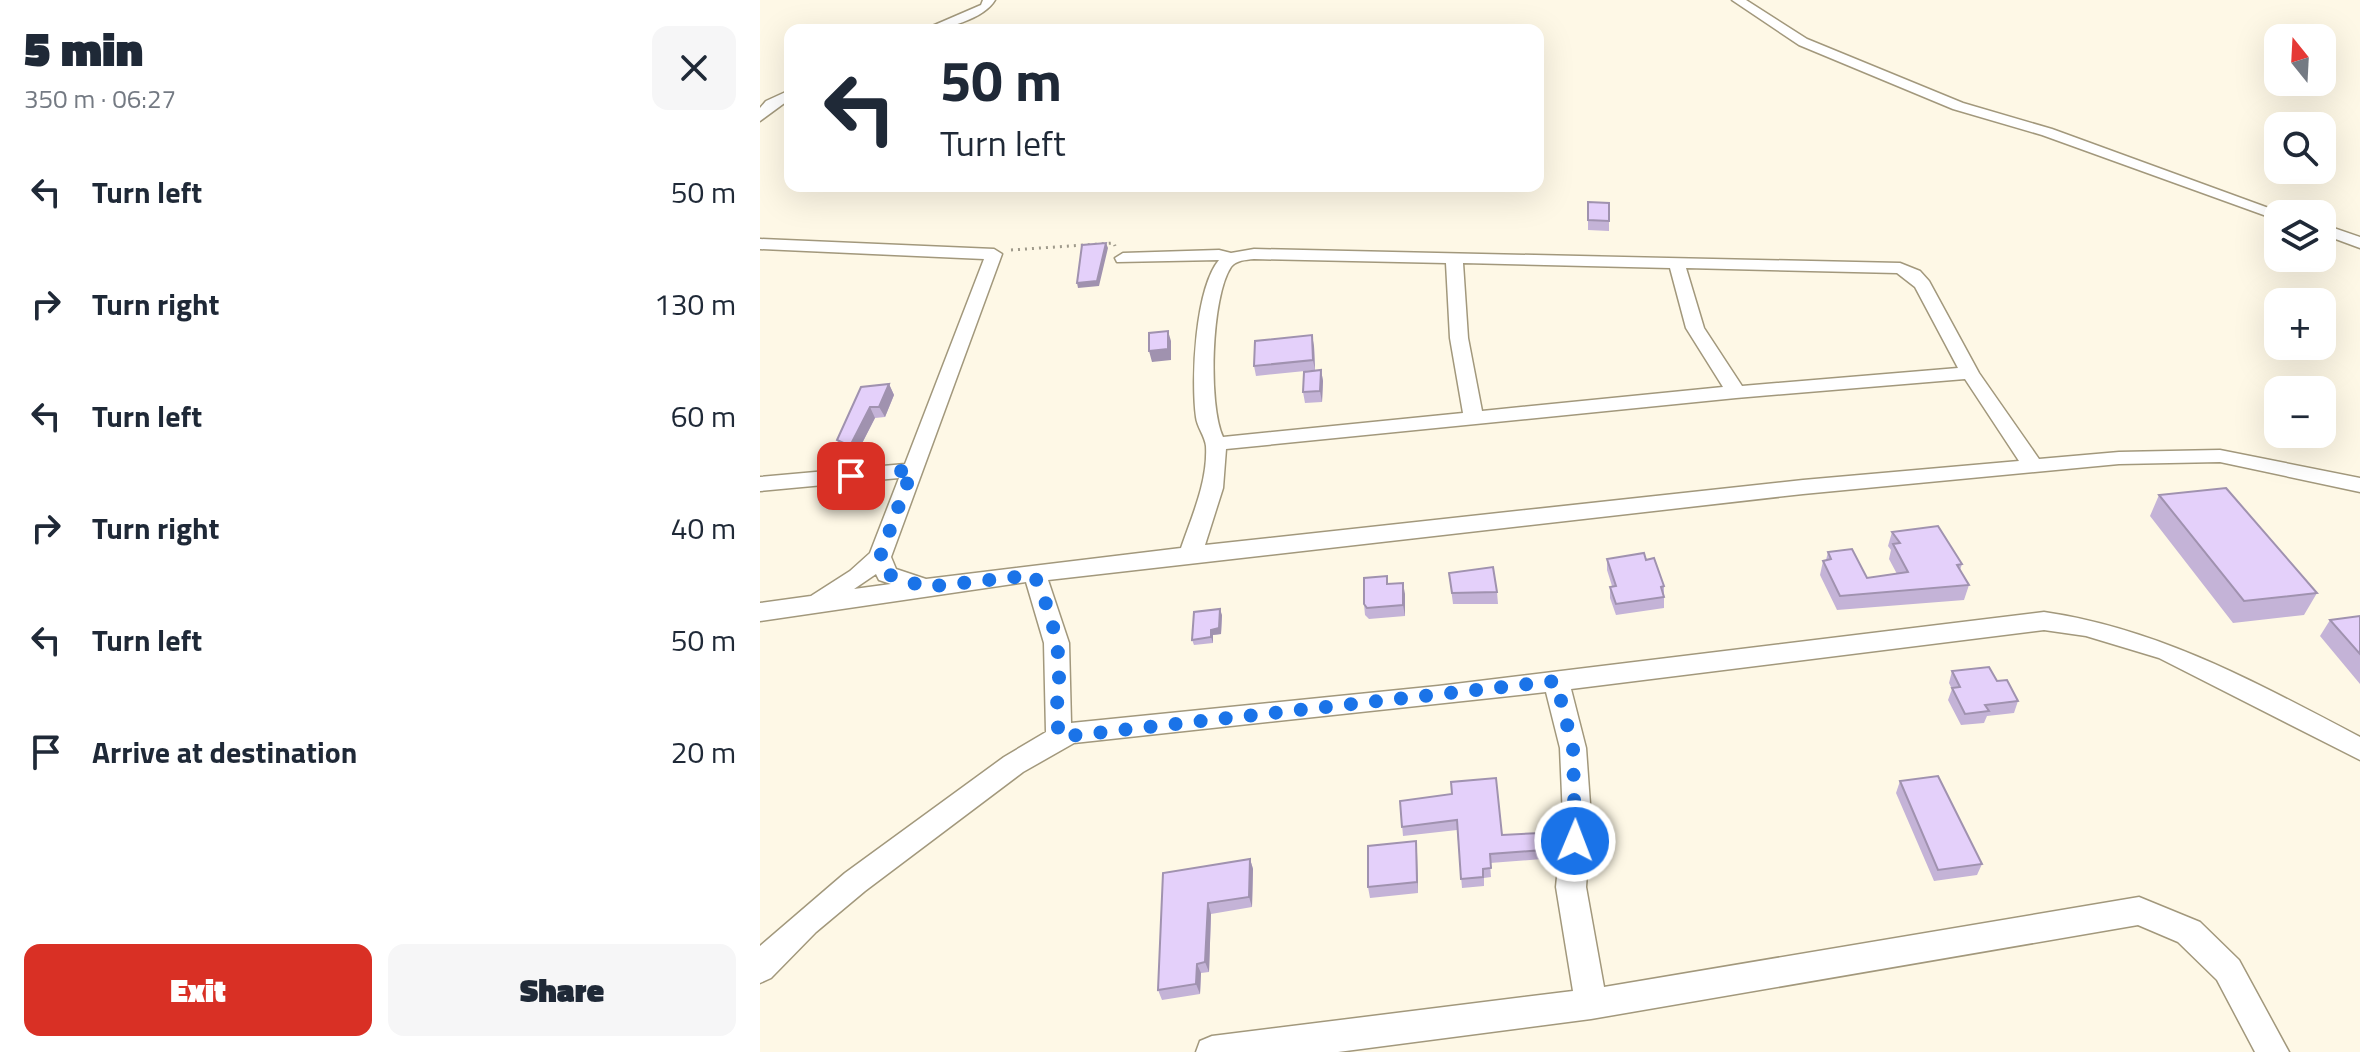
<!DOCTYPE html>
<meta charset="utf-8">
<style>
body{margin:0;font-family:"Titillium Web",sans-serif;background:#f6f6f7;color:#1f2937;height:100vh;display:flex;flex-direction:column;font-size:30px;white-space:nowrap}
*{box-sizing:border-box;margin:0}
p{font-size:26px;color:#747a83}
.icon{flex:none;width:44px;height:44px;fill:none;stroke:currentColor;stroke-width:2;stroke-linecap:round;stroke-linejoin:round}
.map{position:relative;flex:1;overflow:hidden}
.side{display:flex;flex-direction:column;background:#fff;width:760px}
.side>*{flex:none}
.hud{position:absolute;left:24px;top:24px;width:760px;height:168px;border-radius:16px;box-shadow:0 8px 32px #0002;background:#fff;color:#1f2937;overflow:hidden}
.needle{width:52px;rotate:342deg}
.buttons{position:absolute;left:1504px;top:24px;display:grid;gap:16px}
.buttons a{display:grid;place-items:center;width:72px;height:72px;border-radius:16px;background:#fff;box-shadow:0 8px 32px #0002;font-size:40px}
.pin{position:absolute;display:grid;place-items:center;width:68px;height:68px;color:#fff;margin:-34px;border-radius:16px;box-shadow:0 4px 12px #0006}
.me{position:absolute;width:88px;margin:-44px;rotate:1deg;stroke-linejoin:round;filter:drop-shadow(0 0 6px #0008)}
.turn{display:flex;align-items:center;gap:28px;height:168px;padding:0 24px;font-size:36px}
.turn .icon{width:104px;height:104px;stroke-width:2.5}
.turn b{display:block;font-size:56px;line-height:68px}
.round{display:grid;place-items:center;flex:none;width:84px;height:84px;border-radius:16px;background:#f6f6f7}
.head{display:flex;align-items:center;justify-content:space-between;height:136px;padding:0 24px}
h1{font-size:48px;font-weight:800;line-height:60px}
.primary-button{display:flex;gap:16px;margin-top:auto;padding:16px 24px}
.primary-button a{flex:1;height:92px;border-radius:16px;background:#d93025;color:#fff;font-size:32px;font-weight:800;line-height:92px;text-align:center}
.primary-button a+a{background:#f6f6f7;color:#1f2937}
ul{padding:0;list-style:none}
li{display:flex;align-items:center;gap:24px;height:112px;padding:0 24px}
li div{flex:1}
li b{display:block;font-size:30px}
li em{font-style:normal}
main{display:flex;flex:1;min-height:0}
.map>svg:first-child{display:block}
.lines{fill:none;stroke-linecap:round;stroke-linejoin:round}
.minor-casing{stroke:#a2987c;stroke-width:3}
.path{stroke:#9f9a8b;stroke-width:3;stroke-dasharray:2 5;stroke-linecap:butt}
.minor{fill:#fff;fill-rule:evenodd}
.wall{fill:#c4b3d7}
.shaded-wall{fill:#a092af}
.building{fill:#e4d0fa;stroke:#a092af;stroke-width:2}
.route{stroke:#1a73e8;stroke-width:14;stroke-dasharray:0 25.2}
</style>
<main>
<section class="side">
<div class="head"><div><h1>5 min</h1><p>350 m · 06:27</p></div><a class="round"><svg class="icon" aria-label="close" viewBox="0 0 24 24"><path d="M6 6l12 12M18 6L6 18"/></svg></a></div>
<ul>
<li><svg class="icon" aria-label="left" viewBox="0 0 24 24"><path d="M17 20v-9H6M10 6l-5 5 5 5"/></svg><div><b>Turn left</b></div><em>50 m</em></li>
<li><svg class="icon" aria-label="right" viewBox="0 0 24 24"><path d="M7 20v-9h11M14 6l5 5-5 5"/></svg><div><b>Turn right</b></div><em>130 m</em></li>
<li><svg class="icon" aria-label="left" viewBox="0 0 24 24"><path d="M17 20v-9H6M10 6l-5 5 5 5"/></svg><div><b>Turn left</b></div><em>60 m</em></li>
<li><svg class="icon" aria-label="right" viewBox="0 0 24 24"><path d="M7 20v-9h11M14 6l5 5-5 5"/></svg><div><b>Turn right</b></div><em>40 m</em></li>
<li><svg class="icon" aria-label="left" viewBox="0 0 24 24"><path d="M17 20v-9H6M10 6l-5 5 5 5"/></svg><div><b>Turn left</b></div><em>50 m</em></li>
<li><svg class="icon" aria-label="arrive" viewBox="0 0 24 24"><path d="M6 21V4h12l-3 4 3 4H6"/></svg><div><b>Arrive at destination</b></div><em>20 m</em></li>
</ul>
<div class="primary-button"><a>Exit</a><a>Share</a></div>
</section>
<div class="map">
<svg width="1600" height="1052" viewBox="0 0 1600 1052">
<rect width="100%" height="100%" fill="#fef8e6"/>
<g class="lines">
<g class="minor-casing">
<path id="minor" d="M 223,0 L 235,0 C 224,19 184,30 163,30 L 221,5 Z
M 972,0 L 986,0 L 1047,39 L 1203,103 L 1292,129 L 1525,214 L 1518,214 L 1518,220 L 1512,218 L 1282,135 L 1193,109 L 1039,45 Z
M 30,90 L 30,99 L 0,121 L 0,108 L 6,101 Z
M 1562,224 L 1600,237 L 1600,248 L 1562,234 Z
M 0,239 L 234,249 L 242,254 L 131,557 L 136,569 L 166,579 L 421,548 C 432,516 448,481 446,446 C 445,436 437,427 436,417 C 431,380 435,289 459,260 L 357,262 L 355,258 L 363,253 L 459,250 L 471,253 L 494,249 L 1140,263 L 1160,271 L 1169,281 L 1219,373 L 1279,459 L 1359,452 L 1460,450 L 1600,478 L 1600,492 L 1460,462 L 1359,464 L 1043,494 L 288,580 L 309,643 L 311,723 L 678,686 L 1284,612 C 1400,629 1497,683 1600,737 L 1600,760 L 1399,658 L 1326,636 L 1284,630 L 811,689 L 826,748 L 831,818 L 826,887 L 844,987 L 1379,897 L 1440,922 L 1479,960 L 1529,1052 L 1495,1052 L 1457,980 L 1418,942 L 1378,925 L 831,1019 L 578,1052 L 436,1052 L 440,1041 L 452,1036 L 813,991 L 796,887 L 803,818 L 800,748 L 786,692 L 314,743 L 263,772 L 105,891 L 56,932 L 11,978 L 0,983 L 0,946 L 85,873 L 244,757 L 286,732 L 284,643 L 266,582 L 0,621 L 0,603 L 51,596 L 90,571 L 110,553 L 139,478 L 0,491 L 0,477 L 145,464 L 224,259 L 0,249 ZM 494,259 L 686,263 L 690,338 L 703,413 L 463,437 C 448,405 451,297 471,267 C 476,260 486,260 494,259 ZM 703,263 L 910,268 L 926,328 L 963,387 L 722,411 L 708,338 ZM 926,268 L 1137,273 L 1155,287 L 1198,368 L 982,386 L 944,328 ZM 1205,379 L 1259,461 L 1043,480 L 445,545 L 463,488 L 466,449 L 976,398 ZM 116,574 L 119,580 L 131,584 L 94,589 Z"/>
</g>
<path class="path" d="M 251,250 L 354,243 L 355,246"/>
<use href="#minor" class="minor"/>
</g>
<path class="wall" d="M 828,202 L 849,203 L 849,231 L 828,230 Z
M 554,346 L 555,370 L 496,376 L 494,366 Z
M 561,370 L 563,381 L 562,402 L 545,403 L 543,392 Z
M 129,384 L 134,395 L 125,417 L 115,418 L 95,457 L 83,451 L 77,440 Z
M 1399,495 L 1557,593 L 1544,615 L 1473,623 L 1390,516 Z
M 1132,532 L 1202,564 L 1200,570 L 1209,585 L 1204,600 L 1077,610 L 1060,575 L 1063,561 L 1066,560 L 1068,552 L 1107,578 L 1137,574 L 1129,559 L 1131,550 L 1128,546 Z
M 847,559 L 886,560 L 904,586 L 904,608 L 856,615 L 850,598 L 850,587 L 852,586 L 847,570 Z
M 689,573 L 737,592 L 738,604 L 693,604 Z
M 628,584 L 645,594 L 645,616 L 609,619 L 605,615 L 604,604 Z
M 462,615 L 461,634 L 453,635 L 453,643 L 434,645 L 432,640 Z
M 1600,616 L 1600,684 L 1560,636 L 1570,620 Z
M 1192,671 L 1237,681 L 1258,701 L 1254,713 L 1227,716 L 1224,723 L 1201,725 L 1188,700 L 1192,689 L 1189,683 Z
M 1140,781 L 1222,864 L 1217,875 L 1174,881 L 1136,793 Z
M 640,801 L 742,835 L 781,833 L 782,859 L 730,863 L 731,877 L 724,878 L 724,886 L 702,888 L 697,830 L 643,836 Z
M 656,841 L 658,893 L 610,898 L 608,887 Z
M 490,859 L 493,869 L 492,907 L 451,914 L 449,972 L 441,973 L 440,994 L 402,1000 L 398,990 L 403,873 Z"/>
<path class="shaded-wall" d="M 346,243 L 348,248 L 339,286 L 318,288 L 317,283 Z
M 408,331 L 411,341 L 411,360 L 392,362 L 389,351 Z
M 552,335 L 554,346 L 555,370 L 553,360 Z
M 561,370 L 563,381 L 562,402 L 560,391 Z
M 129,384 L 134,395 L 125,417 L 119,407 Z
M 110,407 L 115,418 L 95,457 L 90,446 Z
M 643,583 L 645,594 L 645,616 L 643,605 Z
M 460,609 L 462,615 L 461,634 L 453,635 L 453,643 L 451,637 L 451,630 Z
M 656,841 L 657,852 L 658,893 L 657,882 Z
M 490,859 L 493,869 L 492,907 L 489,897 Z
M 448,903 L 451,914 L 449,972 L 445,962 Z
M 437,964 L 441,973 L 440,994 L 436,984 Z"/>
<path class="building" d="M 828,202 L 849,203 L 849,221 L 828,220 Z
M 346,243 L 337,281 L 317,283 L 322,245 Z
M 408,331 L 408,349 L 389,351 L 389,333 Z
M 552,335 L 553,360 L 494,366 L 495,341 Z
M 561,370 L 560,391 L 543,392 L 544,372 Z
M 129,384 L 119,407 L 110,407 L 90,446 L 77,440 L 101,387 Z
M 1466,488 L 1557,593 L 1484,601 L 1399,495 Z
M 1178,526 L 1202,564 L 1197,565 L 1209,585 L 1080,596 L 1063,561 L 1071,559 L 1068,552 L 1092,549 L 1107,578 L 1148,572 L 1133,544 L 1140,543 L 1132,532 Z
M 884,553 L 886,560 L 894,558 L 904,586 L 901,587 L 904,597 L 856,604 L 850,587 L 856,586 L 847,559 Z
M 733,567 L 737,592 L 692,593 L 689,573 Z
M 627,576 L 627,584 L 643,583 L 643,605 L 607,608 L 604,604 L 604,578 Z
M 460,609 L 459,628 L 451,630 L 451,637 L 432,640 L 434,612 Z
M 1600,616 L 1600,654 L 1570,620 Z
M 1229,667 L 1237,681 L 1247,680 L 1258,701 L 1225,705 L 1229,711 L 1205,714 L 1192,688 L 1200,687 L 1192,671 Z
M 1178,776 L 1222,864 L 1178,870 L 1140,781 Z
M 736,778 L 742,835 L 781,833 L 782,850 L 730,854 L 731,868 L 723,869 L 723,877 L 701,879 L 697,820 L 642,827 L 640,801 L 692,794 L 691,782 Z
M 656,841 L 657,882 L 608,887 L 608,846 Z
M 490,859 L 489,897 L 448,903 L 445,962 L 437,964 L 436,984 L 398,990 L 403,873 Z"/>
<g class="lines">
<path class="route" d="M 91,476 L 152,470 L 120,557 L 127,574 L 165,587 L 274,575 C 287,603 298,635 299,667 C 300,692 293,711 300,737 L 796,681 L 813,748 L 815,841"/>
</g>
</svg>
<div class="buttons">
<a><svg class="needle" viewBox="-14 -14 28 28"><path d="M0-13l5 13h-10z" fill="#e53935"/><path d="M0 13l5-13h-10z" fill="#747a83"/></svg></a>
<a><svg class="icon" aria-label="search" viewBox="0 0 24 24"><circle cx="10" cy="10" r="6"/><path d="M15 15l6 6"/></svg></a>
<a><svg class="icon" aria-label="layers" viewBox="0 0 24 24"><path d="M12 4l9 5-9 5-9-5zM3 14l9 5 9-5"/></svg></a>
<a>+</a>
<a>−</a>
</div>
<div class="pin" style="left:91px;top:476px;background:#d93025"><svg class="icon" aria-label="arrive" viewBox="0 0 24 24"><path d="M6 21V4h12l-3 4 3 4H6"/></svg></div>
<svg class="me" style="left:815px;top:841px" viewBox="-20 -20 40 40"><circle r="17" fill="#1a73e8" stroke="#fff" stroke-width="3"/><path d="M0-11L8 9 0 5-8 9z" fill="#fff"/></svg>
<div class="hud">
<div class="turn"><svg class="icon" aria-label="left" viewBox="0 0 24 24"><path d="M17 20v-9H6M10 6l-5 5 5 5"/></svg><div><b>50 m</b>Turn left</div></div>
</div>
</div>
</main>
